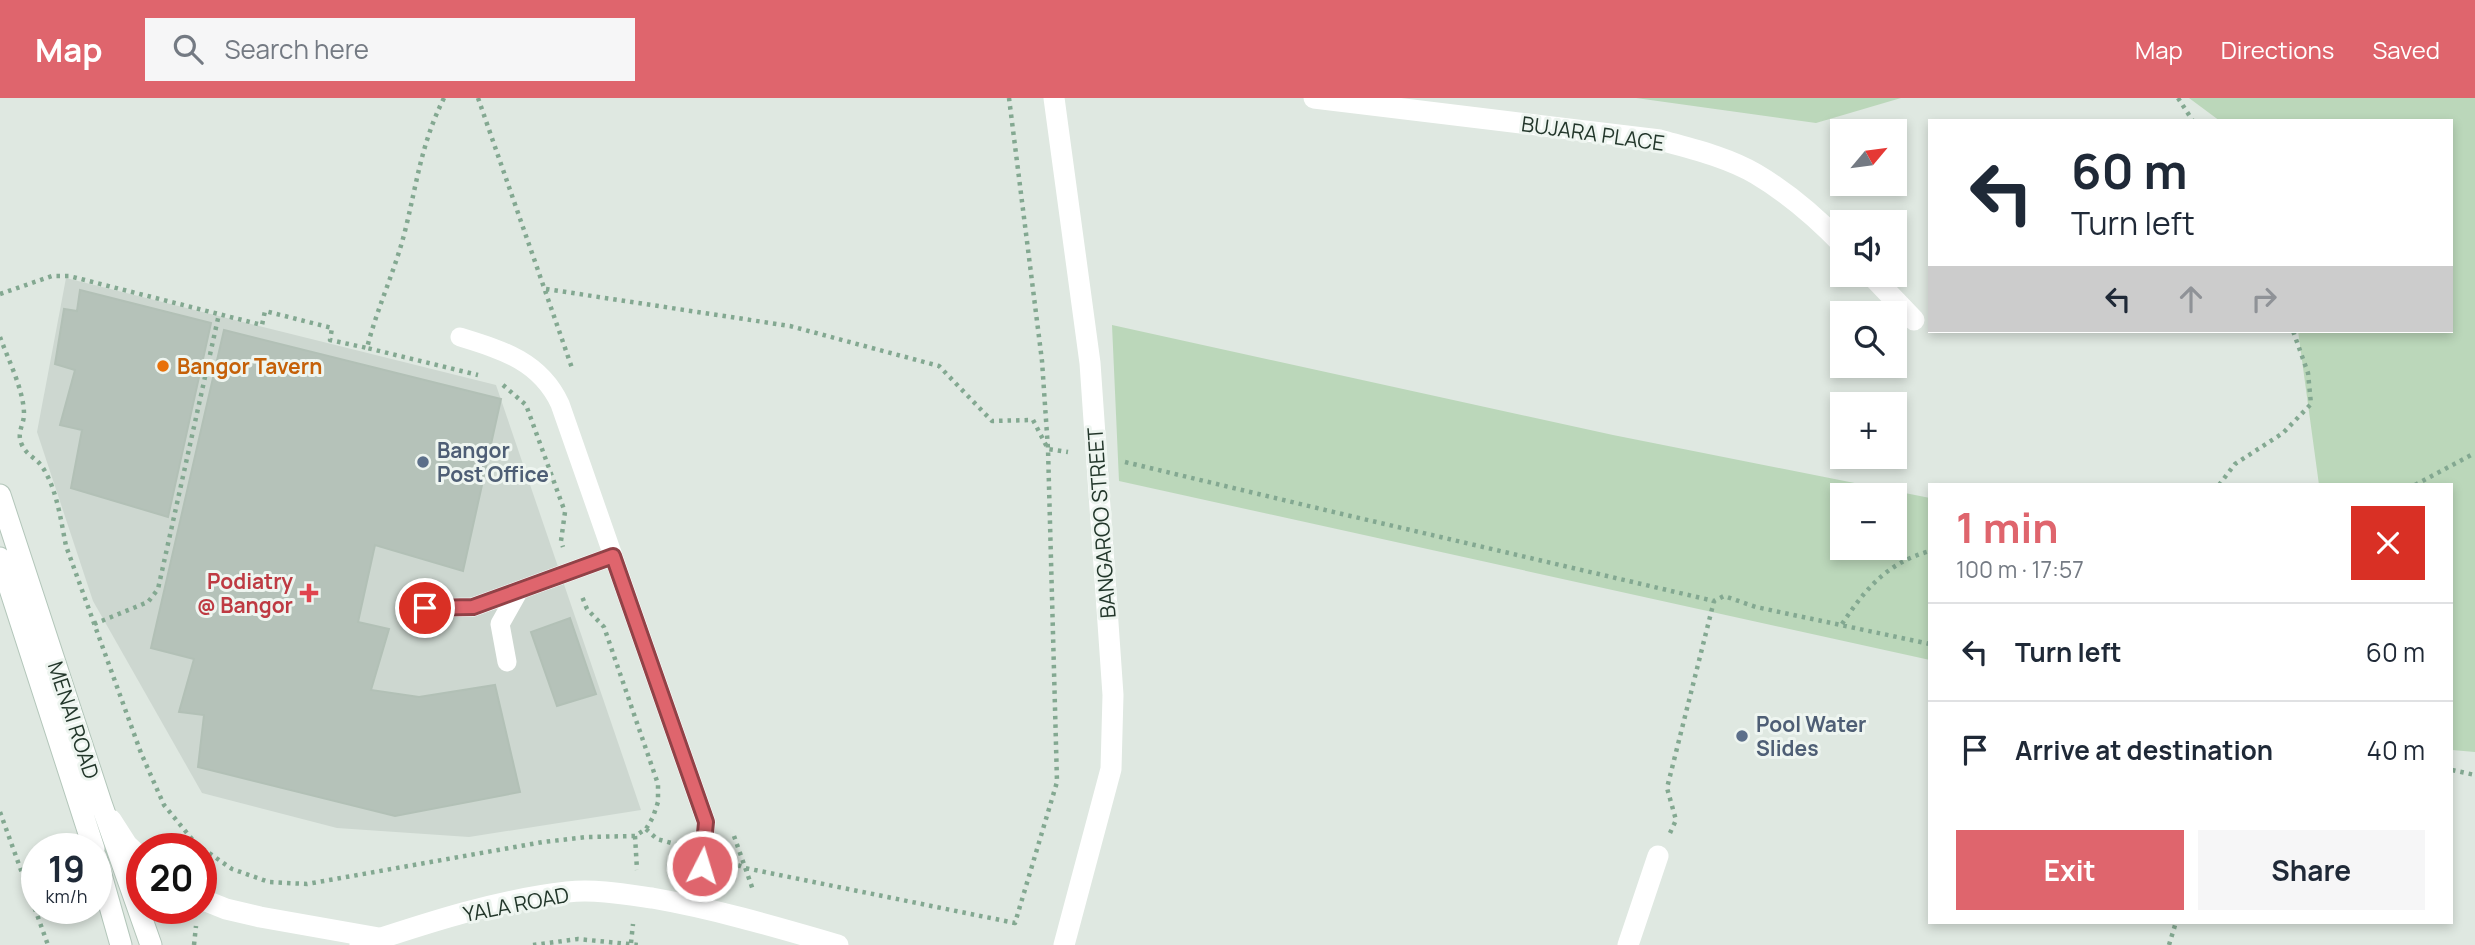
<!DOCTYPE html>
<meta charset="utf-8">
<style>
body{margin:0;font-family:Manrope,sans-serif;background:#f6f6f7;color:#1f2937;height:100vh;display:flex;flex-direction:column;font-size:26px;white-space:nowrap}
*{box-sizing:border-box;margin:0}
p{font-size:23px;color:#747a83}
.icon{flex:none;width:38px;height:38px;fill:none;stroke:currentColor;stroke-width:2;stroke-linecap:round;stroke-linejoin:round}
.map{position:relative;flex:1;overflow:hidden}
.side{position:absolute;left:1928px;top:385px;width:525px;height:441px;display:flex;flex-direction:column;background:#fff;border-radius:0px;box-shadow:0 4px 10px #0003}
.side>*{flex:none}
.guide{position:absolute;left:1928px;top:21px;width:525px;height:214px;border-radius:0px;box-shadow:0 4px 10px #0003;background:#fff;color:#1f2937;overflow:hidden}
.needle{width:46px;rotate:61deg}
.fabs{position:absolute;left:1830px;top:21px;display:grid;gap:14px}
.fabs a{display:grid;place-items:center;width:77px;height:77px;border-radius:0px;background:#fff;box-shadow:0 4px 10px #0003;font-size:35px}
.speed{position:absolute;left:21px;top:735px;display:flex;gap:14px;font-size:35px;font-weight:700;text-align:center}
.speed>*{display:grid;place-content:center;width:91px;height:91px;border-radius:50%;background:#fff;box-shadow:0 4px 10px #0003;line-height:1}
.speed small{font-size:18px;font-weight:400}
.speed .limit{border:10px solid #d22;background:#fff;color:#111}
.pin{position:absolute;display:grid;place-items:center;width:60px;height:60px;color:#fff;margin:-30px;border:4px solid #fff;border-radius:50%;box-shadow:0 2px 7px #0007}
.me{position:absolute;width:77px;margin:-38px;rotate:5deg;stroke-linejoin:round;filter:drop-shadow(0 0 5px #0008)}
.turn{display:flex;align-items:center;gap:24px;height:147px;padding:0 28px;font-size:32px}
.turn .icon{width:91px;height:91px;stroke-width:2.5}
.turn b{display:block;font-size:49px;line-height:60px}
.lanes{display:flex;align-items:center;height:66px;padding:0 28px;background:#0003;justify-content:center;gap:35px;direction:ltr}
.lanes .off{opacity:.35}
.round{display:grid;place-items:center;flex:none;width:74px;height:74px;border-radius:0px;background:#f6f6f7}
.headline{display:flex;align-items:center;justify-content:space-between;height:119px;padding:0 28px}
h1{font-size:42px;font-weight:700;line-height:52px;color:#df656d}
.button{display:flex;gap:14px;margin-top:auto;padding:14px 28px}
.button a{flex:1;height:80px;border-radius:0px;background:#df656d;color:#fff;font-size:28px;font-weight:700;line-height:80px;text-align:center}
.button a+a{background:#f6f6f7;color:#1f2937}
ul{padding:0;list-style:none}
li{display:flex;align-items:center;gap:21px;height:98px;padding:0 28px;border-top:2px solid #e0e1e3}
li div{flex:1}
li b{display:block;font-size:26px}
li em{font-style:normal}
header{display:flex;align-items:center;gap:42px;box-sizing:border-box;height:98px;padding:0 35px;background:#df656d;color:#fff}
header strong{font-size:33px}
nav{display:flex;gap:38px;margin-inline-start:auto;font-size:24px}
.search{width:490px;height:63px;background:#f6f6f7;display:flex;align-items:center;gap:18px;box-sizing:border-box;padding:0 24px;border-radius:0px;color:#747a83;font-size:26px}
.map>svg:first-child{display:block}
.built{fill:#cdd7d0}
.green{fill:#bbd7ba;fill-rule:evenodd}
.building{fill:#b5c2b9;stroke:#b2c0b6;stroke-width:2}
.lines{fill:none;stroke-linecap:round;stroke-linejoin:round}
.secondary-casing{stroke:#b3c6ba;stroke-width:23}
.path{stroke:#83a891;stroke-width:4.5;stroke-dasharray:3.5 5;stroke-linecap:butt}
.lane{stroke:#fff;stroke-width:19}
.street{stroke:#fff;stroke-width:21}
.secondary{stroke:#fff;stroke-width:21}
.route-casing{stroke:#914247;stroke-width:18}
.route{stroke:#df656d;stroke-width:12}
.food-dot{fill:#e8710a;stroke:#eef5f0;stroke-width:2.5}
.service-dot{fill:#5c6f8a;stroke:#eef5f0;stroke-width:2.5}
.health-dot{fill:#e0444e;stroke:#eef5f0;stroke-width:2.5}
.labels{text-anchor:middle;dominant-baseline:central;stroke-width:6;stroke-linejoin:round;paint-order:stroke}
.street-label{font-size:21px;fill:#22362a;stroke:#eef5f0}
.food-label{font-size:21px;font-weight:bold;fill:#c56008;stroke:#eef5f0;text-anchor:start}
.service-label{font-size:21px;font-weight:bold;fill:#4e5e75;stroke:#eef5f0;text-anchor:start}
.health-label{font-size:21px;font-weight:bold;fill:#be3a42;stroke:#eef5f0;text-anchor:end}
</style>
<header>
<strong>Map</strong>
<div class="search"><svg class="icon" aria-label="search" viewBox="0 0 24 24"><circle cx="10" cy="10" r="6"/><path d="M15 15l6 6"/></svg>Search here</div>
<nav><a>Map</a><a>Directions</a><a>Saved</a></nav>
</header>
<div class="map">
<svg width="2475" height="847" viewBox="0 0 2475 847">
<rect width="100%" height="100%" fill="#dfe8e1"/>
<path class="built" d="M 66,180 L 496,287 L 641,712 L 469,739 L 337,730 L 202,695 L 93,503 L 37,334 Z"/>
<path class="green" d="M 1636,0 L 1901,0 L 1816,25 Z
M 2189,0 L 2475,0 L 2475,654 L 2452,652 L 2452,387 L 2319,387 L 2298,233 L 2452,233 L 2452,23 L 2220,23 Z
M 1112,227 L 1613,337 L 1930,400 L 1930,562 L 1119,383 ZM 1843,397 L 1895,397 L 1895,450 L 1843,450 Z"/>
<path class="building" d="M 80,192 L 211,225 L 168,419 L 71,390 L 82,332 L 60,327 L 75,272 L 55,266 L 64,211 L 77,213 Z
M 224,232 L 501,301 L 463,473 L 375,447 L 358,524 L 389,531 L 371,592 L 419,599 L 495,587 L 520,694 L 395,718 L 198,669 L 204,617 L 179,614 L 194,561 L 151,550 Z
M 570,520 L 596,596 L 557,608 L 531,534 Z"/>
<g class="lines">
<g class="secondary-casing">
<path id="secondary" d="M 0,397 L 101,705 L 151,847
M 0,460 L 94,751
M 96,759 L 121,847"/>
</g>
<path class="path" d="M 444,0 C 421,46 417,85 405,133 C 395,173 377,210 367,250 L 478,277
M 478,0 L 572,270
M 2178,0 L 2193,23
M 546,191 L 790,228 L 939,268 L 992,323 L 1033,322 L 1048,351 L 1068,354
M 0,196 L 52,178 L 69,178 L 262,227 L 265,213 L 332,230 L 330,242 L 367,250
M 0,239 C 8,261 24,293 24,316 C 24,327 16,335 22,347 C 27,358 37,360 43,370 C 57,392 61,423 66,448 L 141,655 L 164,707 L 196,746 L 232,771 L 269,784 L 307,786 L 543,744 L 587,739 L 635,738 L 646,731 L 653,719 L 658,704 L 658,686 L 604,529 L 587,511 L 581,496
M 503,287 L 526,307 L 565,414 L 561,443 L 563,449
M 1125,364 L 1342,416 L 1714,503 L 1724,498 L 1756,509 L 1930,546
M 2219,387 L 2235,366 L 2283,335 L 2311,306 L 2308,275 L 2293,233
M 2415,387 L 2475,355
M 94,526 L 148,504 L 158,491 L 219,216
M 1842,526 C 1866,490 1887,465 1930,453
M 2452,672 L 2475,677
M 0,714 L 48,847
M 646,731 L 657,741 L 679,747
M 1670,735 L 1676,722 L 1667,690 L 1714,503
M 635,738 L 637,772
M 734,738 L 753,792
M 730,764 L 745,770 L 1015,825 L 1057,684 L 1048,351 L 1042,263 L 1009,0
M 631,845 L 633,826
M 194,847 L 196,828
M 533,847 L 578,841 L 639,847
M 2169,847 L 2176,824"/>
<path class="lane" d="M 460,239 C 502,252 540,263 560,306 L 706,724 L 704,753 L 695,808
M 425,510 L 473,509 L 613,458
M 507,564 L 500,526 L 518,494"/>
<path class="street" d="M 1054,0 L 1090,265 L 1113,597 L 1111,671 L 1064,847
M 1314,0 L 1660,42 C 1692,51 1727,59 1756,76 C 1788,95 1817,120 1843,147
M 1871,177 L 1914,222
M 111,722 L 127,747 L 142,761
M 201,801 L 226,811 L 260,819 L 379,840
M 360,847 C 427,825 496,802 567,794 C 595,791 624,796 652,800 C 715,811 776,829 838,847
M 1628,847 L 1658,758"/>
<use href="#secondary" class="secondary"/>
</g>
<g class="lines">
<g class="route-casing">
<path id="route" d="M 425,510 L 473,509 L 613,458 L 706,724 L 702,768"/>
</g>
<use href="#route" class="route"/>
</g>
<circle class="food-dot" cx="163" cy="268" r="7"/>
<g class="service-dot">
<circle cx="423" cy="364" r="7"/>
<circle cx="1742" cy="638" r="7"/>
</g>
<path class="health-dot" d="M305.5 484.5h7v7h7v7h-7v7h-7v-7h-7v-7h7z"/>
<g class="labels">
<g class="street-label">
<text transform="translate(1593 35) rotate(8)">BUJARA PLACE</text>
<text transform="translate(1101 425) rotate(-94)">BANGAROO STREET</text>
<text transform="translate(74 622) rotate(72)">MENAI ROAD</text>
<text transform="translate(516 806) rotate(-11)">YALA ROAD</text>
</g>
<g class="food-label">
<text x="177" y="268">Bangor Tavern</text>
</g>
<g class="service-label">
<text x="437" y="352">Bangor<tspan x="437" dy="24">Post Office</tspan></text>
<text x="1756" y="626">Pool Water<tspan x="1756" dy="24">Slides</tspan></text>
</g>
<g class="health-label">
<text x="293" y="483">Podiatry<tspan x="293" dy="24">@ Bangor</tspan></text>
</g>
</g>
</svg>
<div class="fabs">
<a><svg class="needle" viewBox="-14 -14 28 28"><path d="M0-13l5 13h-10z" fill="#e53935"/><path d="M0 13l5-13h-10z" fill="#747a83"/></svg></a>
<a><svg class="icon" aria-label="sound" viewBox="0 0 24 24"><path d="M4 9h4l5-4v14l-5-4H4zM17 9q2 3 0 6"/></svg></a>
<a><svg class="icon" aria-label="search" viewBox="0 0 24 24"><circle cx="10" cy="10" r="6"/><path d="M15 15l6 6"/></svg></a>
<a>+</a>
<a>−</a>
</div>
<div class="speed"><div>19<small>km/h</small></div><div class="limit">20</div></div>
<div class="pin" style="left:425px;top:510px;background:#d93025"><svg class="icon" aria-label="arrive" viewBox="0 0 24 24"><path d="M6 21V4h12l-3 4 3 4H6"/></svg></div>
<svg class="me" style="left:702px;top:768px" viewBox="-20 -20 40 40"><circle r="17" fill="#df656d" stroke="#fff" stroke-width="3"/><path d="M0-11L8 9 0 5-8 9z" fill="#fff"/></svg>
<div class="guide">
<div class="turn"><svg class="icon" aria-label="left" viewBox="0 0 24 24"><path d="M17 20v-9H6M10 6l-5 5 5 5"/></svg><div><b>60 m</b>Turn left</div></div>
<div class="lanes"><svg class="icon" aria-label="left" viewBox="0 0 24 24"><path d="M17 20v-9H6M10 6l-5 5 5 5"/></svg><svg class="icon off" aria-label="ahead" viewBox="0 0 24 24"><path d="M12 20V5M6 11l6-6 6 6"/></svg><svg class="icon off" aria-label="right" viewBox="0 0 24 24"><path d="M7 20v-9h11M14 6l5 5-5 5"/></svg></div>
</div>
<section class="side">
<div class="headline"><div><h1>1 min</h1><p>100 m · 17:57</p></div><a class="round" style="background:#d93025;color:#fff"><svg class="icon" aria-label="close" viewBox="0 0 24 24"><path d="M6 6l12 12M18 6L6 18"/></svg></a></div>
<ul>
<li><svg class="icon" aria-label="left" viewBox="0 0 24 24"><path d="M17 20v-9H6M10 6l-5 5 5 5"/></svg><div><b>Turn left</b></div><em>60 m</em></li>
<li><svg class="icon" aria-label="arrive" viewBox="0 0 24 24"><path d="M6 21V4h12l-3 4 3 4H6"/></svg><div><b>Arrive at destination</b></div><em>40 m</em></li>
</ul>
<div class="button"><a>Exit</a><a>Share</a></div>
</section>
</div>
